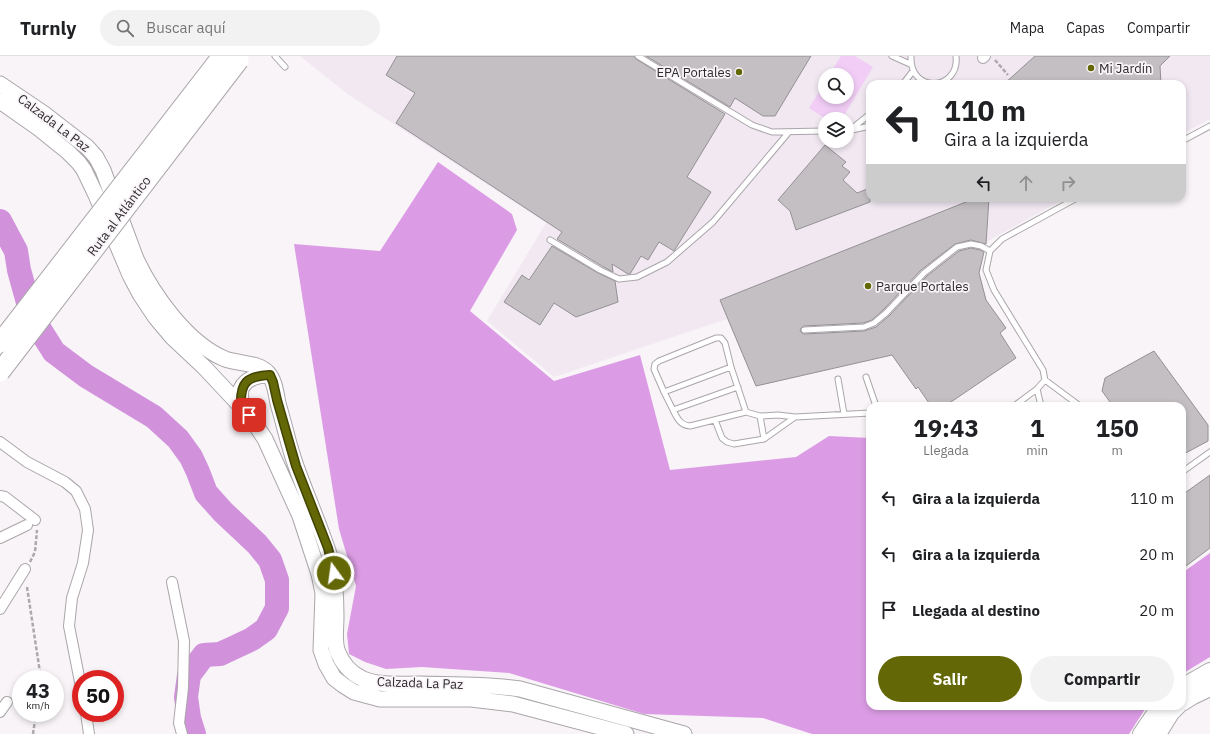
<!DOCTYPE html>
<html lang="es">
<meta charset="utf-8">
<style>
body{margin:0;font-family:"IBM Plex Sans",sans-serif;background:#f2f2f2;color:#202124;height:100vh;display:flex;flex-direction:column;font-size:15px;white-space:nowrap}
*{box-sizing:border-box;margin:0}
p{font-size:13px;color:#757577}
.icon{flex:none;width:22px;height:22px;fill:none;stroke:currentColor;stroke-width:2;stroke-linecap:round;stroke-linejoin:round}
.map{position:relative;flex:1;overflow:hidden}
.side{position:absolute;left:866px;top:346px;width:320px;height:308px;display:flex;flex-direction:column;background:#fff;border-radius:12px;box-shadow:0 2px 6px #0003}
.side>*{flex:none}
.guide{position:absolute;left:866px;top:24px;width:320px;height:122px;border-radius:12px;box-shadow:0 2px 6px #0003;background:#fff;color:#202124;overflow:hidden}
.buttons{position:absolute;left:818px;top:12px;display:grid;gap:8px}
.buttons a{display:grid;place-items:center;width:36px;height:36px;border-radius:50%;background:#fff;box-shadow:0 2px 6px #0003;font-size:20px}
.speed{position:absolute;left:12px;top:614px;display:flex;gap:8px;font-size:20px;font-weight:700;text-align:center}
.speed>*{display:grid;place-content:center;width:52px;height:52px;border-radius:50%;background:#fff;box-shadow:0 2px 6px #0003;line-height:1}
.speed small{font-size:10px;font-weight:400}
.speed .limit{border:6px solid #d22;background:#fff;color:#111}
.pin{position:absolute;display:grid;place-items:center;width:34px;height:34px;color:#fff;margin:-17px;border-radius:8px;box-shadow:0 2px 6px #0006}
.me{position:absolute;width:44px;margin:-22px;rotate:346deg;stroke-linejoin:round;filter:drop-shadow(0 0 3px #0008)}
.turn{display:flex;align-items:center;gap:14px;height:84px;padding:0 12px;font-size:18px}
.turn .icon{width:52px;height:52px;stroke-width:2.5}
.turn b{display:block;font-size:28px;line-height:34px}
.lanes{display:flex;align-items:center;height:38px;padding:0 12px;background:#0003;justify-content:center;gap:20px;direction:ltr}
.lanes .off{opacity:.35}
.eta{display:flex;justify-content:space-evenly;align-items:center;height:68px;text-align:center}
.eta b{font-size:24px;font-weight:800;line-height:28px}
.cta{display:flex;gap:8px;margin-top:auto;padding:8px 12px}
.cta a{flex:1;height:46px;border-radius:24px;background:#646705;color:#fff;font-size:16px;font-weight:800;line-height:46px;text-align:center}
.cta a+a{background:#f2f2f2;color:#202124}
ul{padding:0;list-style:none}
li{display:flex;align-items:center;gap:12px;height:56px;padding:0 12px}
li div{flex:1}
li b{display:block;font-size:15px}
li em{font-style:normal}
header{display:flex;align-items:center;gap:24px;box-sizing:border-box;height:56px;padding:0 20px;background:#fff;border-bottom:1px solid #e0e0e0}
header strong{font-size:19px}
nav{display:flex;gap:22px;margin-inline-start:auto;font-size:14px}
.search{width:280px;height:36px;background:#f2f2f2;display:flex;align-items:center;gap:10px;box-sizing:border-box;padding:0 14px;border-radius:22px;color:#757577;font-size:15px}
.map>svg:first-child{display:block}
.built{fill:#f1e8f2;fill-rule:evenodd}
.green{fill:#f2cef7}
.forest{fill:#dc9ce5}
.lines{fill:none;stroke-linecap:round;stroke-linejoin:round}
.river{stroke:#d192db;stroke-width:24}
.building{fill:#c3bfc3;stroke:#949195}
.lane-casing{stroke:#aaa6aa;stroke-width:7}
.street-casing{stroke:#aaa6aa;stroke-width:12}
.secondary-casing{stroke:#aaa6aa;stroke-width:17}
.primary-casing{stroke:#aaa6aa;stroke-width:18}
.path{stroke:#aca8ac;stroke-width:2.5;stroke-dasharray:4 2;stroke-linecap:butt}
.lane{stroke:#fff;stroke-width:5}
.street{stroke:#fff;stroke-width:10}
.secondary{stroke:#fff;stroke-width:15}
.primary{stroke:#fff;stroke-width:16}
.highway-bridge-casing{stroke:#aaa6aa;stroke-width:21;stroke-linecap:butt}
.highway-bridge{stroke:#fff;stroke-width:19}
.route-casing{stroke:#414303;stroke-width:10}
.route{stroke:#646705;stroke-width:7}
.poi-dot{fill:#646705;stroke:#f8f4f8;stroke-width:1.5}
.labels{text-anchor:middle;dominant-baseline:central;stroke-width:3.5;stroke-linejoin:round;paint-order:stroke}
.poi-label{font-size:13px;fill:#2d2b2d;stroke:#f8f4f8;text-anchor:start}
.street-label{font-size:13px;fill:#2d2b2d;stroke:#f8f4f8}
</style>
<header>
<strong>Turnly</strong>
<div class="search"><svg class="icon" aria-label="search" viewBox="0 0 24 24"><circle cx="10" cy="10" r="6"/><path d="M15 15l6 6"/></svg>Buscar aquí</div>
<nav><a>Mapa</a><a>Capas</a><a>Compartir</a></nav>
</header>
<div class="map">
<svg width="1210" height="678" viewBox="0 0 1210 678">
<rect width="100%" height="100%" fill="#f8f4f8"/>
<path class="built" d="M 300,0 L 1210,0 L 1210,63 L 1182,78 L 1182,28 L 870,28 L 870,142 L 1066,142 L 986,186 L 979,217 L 987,245 L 903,296 L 756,330 L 727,263 L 554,321 L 487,265 L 546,167 L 349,39 ZM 825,19 L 847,19 L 847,41 L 825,41 ZM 825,63 L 847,63 L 847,85 L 825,85 Z"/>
<path class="green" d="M 841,0 L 855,0 L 873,11 L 842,63 L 826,63 L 809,52 L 825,26 L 825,41 L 847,41 L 847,19 L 829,19 Z"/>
<path class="forest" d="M 438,106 L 512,158 L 517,174 L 470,255 L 554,325 L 640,299 L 670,414 L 796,401 L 829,380 L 870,382 L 870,650 L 1147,650 L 1129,678 L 812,678 L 763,662 L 644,658 L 509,617 L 422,611 L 386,613 L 365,606 L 349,598 L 347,578 L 356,530 L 339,473 L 294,188 L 380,195 Z
M 1210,497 L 1210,601 L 1182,618 L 1182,517 Z"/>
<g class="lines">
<path class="river" d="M 0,165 L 16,195 L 19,214 L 32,261 L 54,296 L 86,320 L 154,361 L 178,383 L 191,401 L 198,416 L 206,437 L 223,456 L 257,488 L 270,504 L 277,524 L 277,552 L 266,573 L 252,583 L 233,592 L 220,598 L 204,599 L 189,619 L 186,641 L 189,662 L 194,678"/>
</g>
<path class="building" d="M 397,0 L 634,0 L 636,3 L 725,58 L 687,121 L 711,136 L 674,195 L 659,186 L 648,204 L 641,200 L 630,218 L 628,218 L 612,208 L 613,216 L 602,210 L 557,183 L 562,176 L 396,67 L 415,37 L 386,19 Z
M 646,0 L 811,0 L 775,60 L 763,60 L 735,42 L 730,51 Z
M 1035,0 L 1170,0 L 1160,10 L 1161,28 L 1004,28 Z
M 825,89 L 846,106 L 842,110 L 850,116 L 843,124 L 857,137 L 870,132 L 870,146 L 796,174 L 790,155 L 778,144 Z
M 976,142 L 989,142 L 986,188 L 971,184 L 955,188 L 921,214 L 883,254 L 872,264 L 863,267 L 804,270 L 801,272 L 800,275 L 802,277 L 804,278 L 864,275 L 876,271 L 889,260 L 927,220 L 959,195 L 971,192 L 980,194 L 984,196 L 979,217 L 986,244 L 1006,272 L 1000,277 L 1016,302 L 945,350 L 931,350 L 918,331 L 916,333 L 892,299 L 756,330 L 720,244 Z
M 552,190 L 598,217 L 615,225 L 618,246 L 576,261 L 554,247 L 540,269 L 504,246 L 522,219 L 529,224 Z
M 1154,295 L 1208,369 L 1208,385 L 1182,399 L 1182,350 L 1113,350 L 1102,335 L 1105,322 Z
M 1210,419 L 1210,492 L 1182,513 L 1182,439 Z"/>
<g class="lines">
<g class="lane-casing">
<path id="lane" d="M 275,0 L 285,11
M 638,0 L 752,69 L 772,76 L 825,75
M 892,0 L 910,8
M 911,0 C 909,38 960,35 956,0
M 903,28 L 913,15
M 850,74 L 870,58
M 852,74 L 870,70
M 1182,85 L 1210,70
M 550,184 L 600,214 L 619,223 L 637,221 L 667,206 L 713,166 L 789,76
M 804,274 L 864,271 L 874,267 L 886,257 L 924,217 L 957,191 L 971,188 L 981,190 L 990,195
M 866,321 L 876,350
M 838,323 L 844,358
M 1045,324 L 1080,350
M 1037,333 L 1041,350
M 664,336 L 654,313 L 655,308 L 659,305 L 716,282 L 721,282 L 725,287 L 731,311
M 1014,350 L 1037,333 L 1045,324 L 1043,314 L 994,234 L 986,214 L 990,195 L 1002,183 L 1077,142
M 673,354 C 677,362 680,369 690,370 L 746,356 L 731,311 L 664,336 L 673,354 L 738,331
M 746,356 L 760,360 L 778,359 L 795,361
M 760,360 L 764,383
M 715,364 L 722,382 L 727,386 L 734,388 L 764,383 L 795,361 L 870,357
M 1182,416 L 1210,396"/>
</g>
<g class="street-casing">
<path id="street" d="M 983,2 L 985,0
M 0,386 L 27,406 L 65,426 L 76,435 L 85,453 L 88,474 L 83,507 L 72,542 L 69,570 L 81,631
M 0,440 L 5,441 L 35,464
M 0,482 L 27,469
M 172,526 L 184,585 L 183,632 L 179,667 L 182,678
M 0,553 L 25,513
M 0,656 L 7,646
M 86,657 L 89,678"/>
</g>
<g class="secondary-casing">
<path id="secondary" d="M 0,28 L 43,57 L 87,91 L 96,101 L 103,114 L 136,203 C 153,239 187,287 225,303 C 239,308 258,306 268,317 C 276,326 276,341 279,351 C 285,371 289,391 296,410 C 307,441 321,472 331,504 C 335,522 336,542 336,561 C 336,572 334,584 337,594 C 342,608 350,617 363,623 C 380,630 401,628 420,628 C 453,629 487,628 520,633 L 684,678
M 0,45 L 37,71 L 68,96 L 79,107 L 84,114 L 96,139 L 130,219 L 140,238 L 156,262 L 172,281 L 204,311 L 249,359 L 265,383 L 300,460 L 319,518 L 323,537 L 321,594 L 326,608 L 334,622 L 343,629 L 354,636 L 380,643 L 471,643 L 513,648 L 626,678
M 241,350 C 241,345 240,338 241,333 C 246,322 259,319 269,319"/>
</g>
<g class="primary-casing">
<path id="primary" d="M 1182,631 L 1210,615
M 1182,647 L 1193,640 L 1210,632
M 1141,678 L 1160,650
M 1158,678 L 1171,657 L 1178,650"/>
</g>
<path class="path" d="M 995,4 L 1008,19
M 30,506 L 35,496 L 37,474
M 27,531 L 41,623
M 33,678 L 36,657"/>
<use href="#lane" class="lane"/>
<use href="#street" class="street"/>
<use href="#secondary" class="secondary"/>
<use href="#primary" class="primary"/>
<g class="highway-bridge-casing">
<path id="highway-bridge" d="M 0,287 L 222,0
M 0,316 L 239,4"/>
</g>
<use href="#highway-bridge" class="highway-bridge"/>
</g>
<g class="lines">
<g class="route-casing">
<path id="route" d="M 249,359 L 241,350 C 240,327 246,320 270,319 L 273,326 L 277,344 L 296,410 L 328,492 L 334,517"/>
</g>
<use href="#route" class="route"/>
</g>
<g class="poi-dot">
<circle cx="1091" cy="12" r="4"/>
<circle cx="739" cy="16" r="4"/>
<circle cx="868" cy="230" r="4"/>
</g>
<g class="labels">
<g class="poi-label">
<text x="1099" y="12">Mi Jardín</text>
<text x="731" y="16" text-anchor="end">EPA Portales</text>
<text x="876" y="230">Parque Portales</text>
</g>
<g class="street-label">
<text transform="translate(54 67) rotate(37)">Calzada La Paz</text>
<text transform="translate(119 160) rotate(-53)">Ruta al Atlántico</text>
<text transform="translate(420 627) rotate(2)">Calzada La Paz</text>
</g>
</g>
</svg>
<div class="buttons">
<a><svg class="icon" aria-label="search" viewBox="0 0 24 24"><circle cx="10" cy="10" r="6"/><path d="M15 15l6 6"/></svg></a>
<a><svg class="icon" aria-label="layers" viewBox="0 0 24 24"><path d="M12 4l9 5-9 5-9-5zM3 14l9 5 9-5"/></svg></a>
</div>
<div class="speed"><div>43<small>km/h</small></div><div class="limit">50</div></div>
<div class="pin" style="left:249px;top:359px;background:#d93025"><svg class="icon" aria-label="arrive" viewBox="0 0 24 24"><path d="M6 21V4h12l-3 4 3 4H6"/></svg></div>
<svg class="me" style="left:334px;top:517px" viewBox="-20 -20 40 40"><circle r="17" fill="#646705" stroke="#fff" stroke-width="3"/><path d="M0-11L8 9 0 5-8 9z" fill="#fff"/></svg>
<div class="guide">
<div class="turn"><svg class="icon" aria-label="left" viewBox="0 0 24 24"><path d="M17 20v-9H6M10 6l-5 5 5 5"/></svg><div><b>110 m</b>Gira a la izquierda</div></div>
<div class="lanes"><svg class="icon" aria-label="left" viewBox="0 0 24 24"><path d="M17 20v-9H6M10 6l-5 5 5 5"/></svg><svg class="icon off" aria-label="ahead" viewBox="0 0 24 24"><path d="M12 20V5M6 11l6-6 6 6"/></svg><svg class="icon off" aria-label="right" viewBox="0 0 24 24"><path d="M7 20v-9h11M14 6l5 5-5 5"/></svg></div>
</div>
<section class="side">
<div class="eta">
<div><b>19:43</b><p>Llegada</p></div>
<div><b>1</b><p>min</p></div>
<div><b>150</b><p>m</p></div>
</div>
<ul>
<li><svg class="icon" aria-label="left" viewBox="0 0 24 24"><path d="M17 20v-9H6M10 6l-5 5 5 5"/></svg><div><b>Gira a la izquierda</b></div><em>110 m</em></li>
<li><svg class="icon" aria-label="left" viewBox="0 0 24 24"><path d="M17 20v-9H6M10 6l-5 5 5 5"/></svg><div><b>Gira a la izquierda</b></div><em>20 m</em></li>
<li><svg class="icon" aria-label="arrive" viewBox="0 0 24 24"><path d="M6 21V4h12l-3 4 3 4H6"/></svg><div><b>Llegada al destino</b></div><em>20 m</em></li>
</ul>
<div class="cta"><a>Salir</a><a>Compartir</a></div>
</section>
</div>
